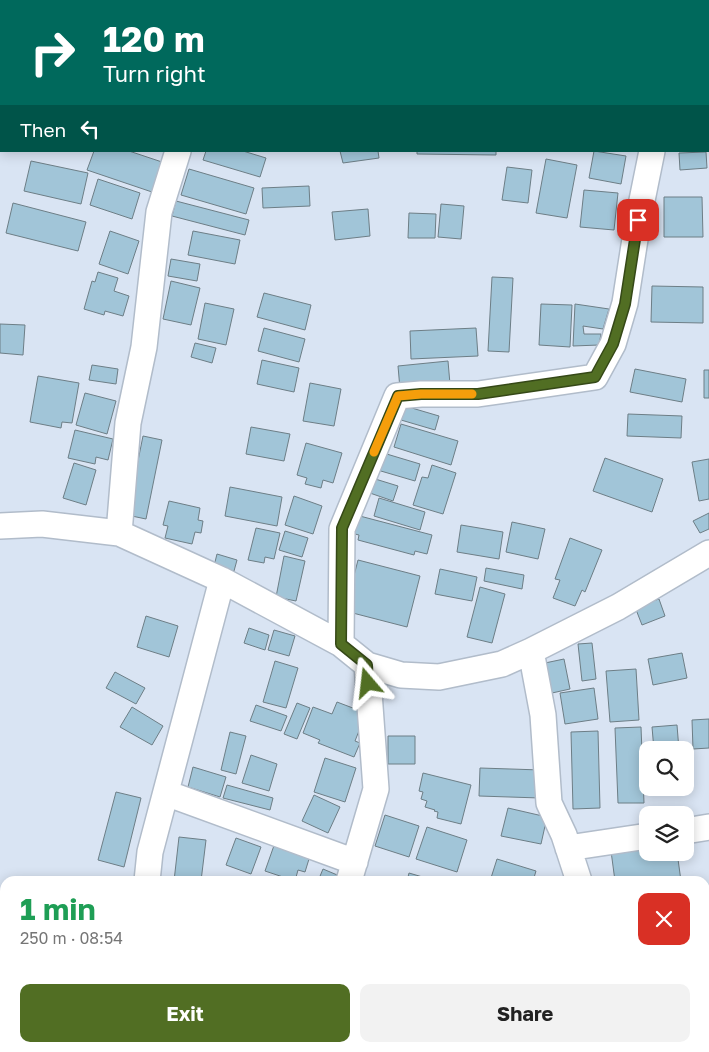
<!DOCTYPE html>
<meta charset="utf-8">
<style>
body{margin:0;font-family:"Golos Text",sans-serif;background:#f2f2f2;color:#222;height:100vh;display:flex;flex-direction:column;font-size:19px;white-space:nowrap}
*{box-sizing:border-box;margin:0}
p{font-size:16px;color:#767676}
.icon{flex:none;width:28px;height:28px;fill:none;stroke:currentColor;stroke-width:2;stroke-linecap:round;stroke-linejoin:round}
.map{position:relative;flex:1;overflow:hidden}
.details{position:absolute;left:0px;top:876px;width:710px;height:176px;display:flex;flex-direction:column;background:#fff;border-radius:15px 15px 0 0;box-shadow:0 2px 12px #0003}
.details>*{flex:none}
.hud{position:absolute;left:0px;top:0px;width:710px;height:152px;box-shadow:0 2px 12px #0003;background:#00695c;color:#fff;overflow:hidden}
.buttons{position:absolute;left:639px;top:741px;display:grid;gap:10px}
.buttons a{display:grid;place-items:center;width:55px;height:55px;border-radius:10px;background:#fff;box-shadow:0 2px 12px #0003;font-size:25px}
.pin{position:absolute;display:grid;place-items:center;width:42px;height:42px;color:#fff;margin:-21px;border-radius:10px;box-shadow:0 2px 8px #0006}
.me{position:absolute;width:55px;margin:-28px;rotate:343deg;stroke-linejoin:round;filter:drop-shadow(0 0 4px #0008)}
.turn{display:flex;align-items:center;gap:18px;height:105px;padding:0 20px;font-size:22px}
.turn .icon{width:65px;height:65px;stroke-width:2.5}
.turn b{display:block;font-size:35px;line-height:42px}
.then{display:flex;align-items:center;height:48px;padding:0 20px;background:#0003;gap:10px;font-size:19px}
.round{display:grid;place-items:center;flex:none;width:52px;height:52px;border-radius:10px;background:#f2f2f2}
.headline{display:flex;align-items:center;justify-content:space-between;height:85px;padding:0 20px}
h1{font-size:30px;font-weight:700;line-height:38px;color:#1e9e55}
.cta{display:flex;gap:10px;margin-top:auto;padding:10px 20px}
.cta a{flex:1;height:58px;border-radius:10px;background:#516e23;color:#fff;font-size:20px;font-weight:700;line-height:58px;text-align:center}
.cta a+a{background:#f2f2f2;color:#222}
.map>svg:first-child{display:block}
.building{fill:#a1c5d8;stroke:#6d7e86}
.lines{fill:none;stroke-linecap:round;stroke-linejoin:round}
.minor-casing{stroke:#b1bcca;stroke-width:28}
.minor{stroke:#fff;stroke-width:25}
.route-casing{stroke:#354817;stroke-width:12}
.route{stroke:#516e23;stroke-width:9}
.slow{stroke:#f59e0b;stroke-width:9}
</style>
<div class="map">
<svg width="709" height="1052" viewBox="0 0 709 1052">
<rect width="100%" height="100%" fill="#d9e4f3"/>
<path class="building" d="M 177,0 L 211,0 L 211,1 L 177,1 Z
M 330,0 L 370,0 L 370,1 L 330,1 Z
M 94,151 L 129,151 L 162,162 L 152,192 L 87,170 Z
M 206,151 L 243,151 L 266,158 L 260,177 L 203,160 Z
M 340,151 L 378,151 L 379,158 L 343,163 Z
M 417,151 L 496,151 L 496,155 L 417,154 Z
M 594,151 L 626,156 L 621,184 L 589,178 Z
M 706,152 L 707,168 L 680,170 L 679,153 Z
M 546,159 L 577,165 L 567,218 L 536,213 Z
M 31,161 L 88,173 L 81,204 L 24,191 Z
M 507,167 L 532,170 L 528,203 L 502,200 Z
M 189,169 L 254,188 L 246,214 L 181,195 Z
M 98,179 L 140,193 L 132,219 L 90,205 Z
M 309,186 L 310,206 L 263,208 L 262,188 Z
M 584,190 L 618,193 L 614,230 L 580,227 Z
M 664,197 L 702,197 L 703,237 L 664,237 Z
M 176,201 L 249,220 L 245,235 L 172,216 Z
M 13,203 L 86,222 L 78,251 L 6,233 Z
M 441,204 L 464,206 L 461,239 L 438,237 Z
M 368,209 L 370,236 L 335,240 L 332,212 Z
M 409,213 L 436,214 L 435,238 L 408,238 Z
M 110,231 L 139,241 L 128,274 L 99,264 Z
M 193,231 L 240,240 L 235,264 L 188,255 Z
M 171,259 L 200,264 L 197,281 L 168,276 Z
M 98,272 L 118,278 L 114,291 L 129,296 L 123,316 L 105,311 L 104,315 L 84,309 L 92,281 L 95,282 Z
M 492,277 L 513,278 L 509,352 L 488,351 Z
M 171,281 L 200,288 L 191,325 L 163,319 Z
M 652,286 L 703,287 L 703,323 L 651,322 Z
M 264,293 L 311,305 L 305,330 L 257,317 Z
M 205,303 L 234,309 L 226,345 L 198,339 Z
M 541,304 L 572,305 L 570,347 L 539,345 Z
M 575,304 L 609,309 L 603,329 L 583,326 L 584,334 L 601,334 L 599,345 L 573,346 Z
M 0,324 L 25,325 L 23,355 L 0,353 Z
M 264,328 L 305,339 L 299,362 L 258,351 Z
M 476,328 L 478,356 L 411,359 L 410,331 Z
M 195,343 L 216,348 L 212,363 L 191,357 Z
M 262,360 L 299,368 L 294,392 L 257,384 Z
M 448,361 L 450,384 L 400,389 L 398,366 Z
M 92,365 L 118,369 L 116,384 L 89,380 Z
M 635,369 L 686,379 L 682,402 L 630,392 Z
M 704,370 L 709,370 L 709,398 L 704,398 Z
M 38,376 L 79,383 L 72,423 L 62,422 L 61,428 L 30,422 Z
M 310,383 L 341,389 L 334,426 L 303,421 Z
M 85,393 L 116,401 L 107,434 L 76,425 Z
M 405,406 L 439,416 L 435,430 L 401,420 Z
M 628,414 L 682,416 L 681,438 L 627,436 Z
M 401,424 L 458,441 L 451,465 L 394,447 Z
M 251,427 L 290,434 L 284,461 L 246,454 Z
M 75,430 L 113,439 L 108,460 L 96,457 L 95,464 L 68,458 Z
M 143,436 L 162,440 L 146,519 L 127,515 Z
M 306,443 L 342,453 L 333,483 L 323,480 L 321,488 L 305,484 L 307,478 L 297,475 Z
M 380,452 L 420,464 L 415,481 L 374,469 Z
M 605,458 L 663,479 L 652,512 L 593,491 Z
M 709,459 L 709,499 L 699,501 L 692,462 Z
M 74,463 L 96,470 L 86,505 L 63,498 Z
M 432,465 L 456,473 L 443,514 L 413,505 L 422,477 L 428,478 Z
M 372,478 L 398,486 L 393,501 L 367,492 Z
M 230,487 L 282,497 L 277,526 L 225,516 Z
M 294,496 L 322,506 L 313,534 L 285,525 Z
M 379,498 L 425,512 L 420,530 L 374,516 Z
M 169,501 L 200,508 L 198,520 L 203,521 L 201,533 L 195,532 L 192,544 L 165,538 L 168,526 L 163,525 Z
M 709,513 L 709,529 L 700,533 L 693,521 Z
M 356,515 L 432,535 L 427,554 L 415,551 L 414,555 L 358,540 L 359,535 L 351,533 Z
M 512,522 L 545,529 L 538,559 L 506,552 Z
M 461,525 L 503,532 L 499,559 L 457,552 Z
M 256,528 L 280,533 L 274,559 L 265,557 L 264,563 L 248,560 Z
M 285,531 L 308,538 L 302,557 L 279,550 Z
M 570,538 L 602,550 L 585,592 L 582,590 L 575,606 L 553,598 L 560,580 L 555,579 Z
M 217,554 L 237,560 L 234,571 L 214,566 Z
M 284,556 L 305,561 L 296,601 L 276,597 Z
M 358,560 L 420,576 L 407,627 L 345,611 Z
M 486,568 L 524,575 L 522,589 L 484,581 Z
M 440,569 L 477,577 L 472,601 L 435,594 Z
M 480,587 L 505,594 L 492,643 L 467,637 Z
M 659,599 L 665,616 L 642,625 L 635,607 Z
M 146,616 L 178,626 L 169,657 L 137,647 Z
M 249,628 L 269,635 L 265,650 L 244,643 Z
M 274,630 L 295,636 L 289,656 L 268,650 Z
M 592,643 L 596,679 L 582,681 L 578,644 Z
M 682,653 L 687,678 L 653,685 L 648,659 Z
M 564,659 L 570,689 L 552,693 L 545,663 Z
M 275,661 L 298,668 L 286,708 L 263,702 Z
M 636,669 L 639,720 L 610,722 L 606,671 Z
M 115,672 L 145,688 L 136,704 L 106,688 Z
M 594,688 L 598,719 L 565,724 L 560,693 Z
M 337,702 L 366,713 L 355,741 L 360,743 L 354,757 L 318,743 L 320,740 L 303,733 L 313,707 L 332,714 Z
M 297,703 L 310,708 L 297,739 L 284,734 Z
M 256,705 L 287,716 L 281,731 L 250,721 Z
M 132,707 L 163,726 L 152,745 L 120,727 Z
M 709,719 L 709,748 L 693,749 L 692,720 Z
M 677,725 L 679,750 L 654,750 L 652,727 Z
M 641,727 L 644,803 L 618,803 L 615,728 Z
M 598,731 L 600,808 L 573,809 L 571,732 Z
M 230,732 L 246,736 L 236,774 L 221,770 Z
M 388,736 L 415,736 L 415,764 L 388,764 Z
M 251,755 L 277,764 L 269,791 L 242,783 Z
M 325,758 L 356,768 L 345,802 L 314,792 Z
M 193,767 L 226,777 L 220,797 L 188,787 Z
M 480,768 L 541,770 L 540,798 L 479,796 Z
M 423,773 L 471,785 L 461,824 L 437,818 L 438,812 L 434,811 L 435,810 L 425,807 L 427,801 L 421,799 L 423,792 L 419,791 Z
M 227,785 L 273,798 L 270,810 L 223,798 Z
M 116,792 L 141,798 L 124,867 L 98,860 Z
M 314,795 L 340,807 L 328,833 L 302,821 Z
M 508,808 L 547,817 L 541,844 L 501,836 Z
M 385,815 L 419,826 L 409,857 L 375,846 Z
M 427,827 L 467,840 L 457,872 L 416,859 Z
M 179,837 L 206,840 L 201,881 L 174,881 Z
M 277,837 L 309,859 L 305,872 L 298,870 L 295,881 L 265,871 Z
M 236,838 L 261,847 L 251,874 L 226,865 Z
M 648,847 L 648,852 L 677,852 L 681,881 L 615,881 L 611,851 Z
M 497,859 L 536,871 L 533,881 L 490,881 Z
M 323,869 L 342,877 L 340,881 L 318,881 Z
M 409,873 L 436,881 L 407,881 Z
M 136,1048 L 165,1048 L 164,1052 L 135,1052 Z
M 206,1048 L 216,1048 L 226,1052 L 204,1052 Z
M 238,1048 L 266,1048 L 264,1052 L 235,1052 Z
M 335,1048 L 360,1048 L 369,1050 L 368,1052 L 334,1052 Z
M 371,1048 L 406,1048 L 405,1052 L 385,1052 Z
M 437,1048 L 455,1048 L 467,1052 L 436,1052 Z"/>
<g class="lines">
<g class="minor-casing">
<path id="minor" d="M 236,1 L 237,0
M 0,526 L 42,524 L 119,533 L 222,580 L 341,644 L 367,665 L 401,675 L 439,677 L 502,664 L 531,651 L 618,607 L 709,553
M 119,533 L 128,423 L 144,347 L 159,212 L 178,151
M 341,644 L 342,529 L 397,396 L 421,394 L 478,394 L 595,377 L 613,344 L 625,303 L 638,220 L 652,151
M 531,651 L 543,715 L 549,803 L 564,835 L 579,881
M 166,793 L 355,862
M 685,831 L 709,827
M 568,848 L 648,836
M 147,881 L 150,852 L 222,580
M 349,881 L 376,789 L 367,665
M 633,1048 L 634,1052
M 113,1052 L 115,1048
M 293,1052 L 295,1048
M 521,1052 L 522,1048"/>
</g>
<use href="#minor" class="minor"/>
</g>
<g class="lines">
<g class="route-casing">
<path id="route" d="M 368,683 L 367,665 L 341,644 L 342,528 L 398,396 L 421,394 L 478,394 L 595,377 L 613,344 L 625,304 L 638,220"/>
</g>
<use href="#route" class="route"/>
<path class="slow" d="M 374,452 L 398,396 L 421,394 L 472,394"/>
</g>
</svg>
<div class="buttons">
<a><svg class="icon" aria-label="search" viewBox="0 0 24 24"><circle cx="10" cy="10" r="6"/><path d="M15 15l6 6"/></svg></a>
<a><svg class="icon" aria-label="layers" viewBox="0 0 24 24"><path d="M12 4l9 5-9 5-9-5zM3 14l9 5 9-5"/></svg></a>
</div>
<div class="pin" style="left:638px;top:220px;background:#d93025"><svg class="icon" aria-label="arrive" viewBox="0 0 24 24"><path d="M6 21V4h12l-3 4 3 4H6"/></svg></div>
<svg class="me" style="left:368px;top:683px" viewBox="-20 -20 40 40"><path d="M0-17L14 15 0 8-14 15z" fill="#516e23" stroke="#fff" stroke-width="4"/></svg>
<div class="hud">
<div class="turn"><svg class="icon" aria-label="right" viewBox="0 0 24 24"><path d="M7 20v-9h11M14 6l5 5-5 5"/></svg><div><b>120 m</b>Turn right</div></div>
<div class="then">Then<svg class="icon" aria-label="left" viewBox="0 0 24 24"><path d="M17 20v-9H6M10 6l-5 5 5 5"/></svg></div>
</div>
<section class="details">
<div class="headline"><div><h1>1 min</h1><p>250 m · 08:54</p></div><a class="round" style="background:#d93025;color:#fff"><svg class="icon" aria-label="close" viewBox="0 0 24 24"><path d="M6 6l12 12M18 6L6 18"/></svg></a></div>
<div class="cta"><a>Exit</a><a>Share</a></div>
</section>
</div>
